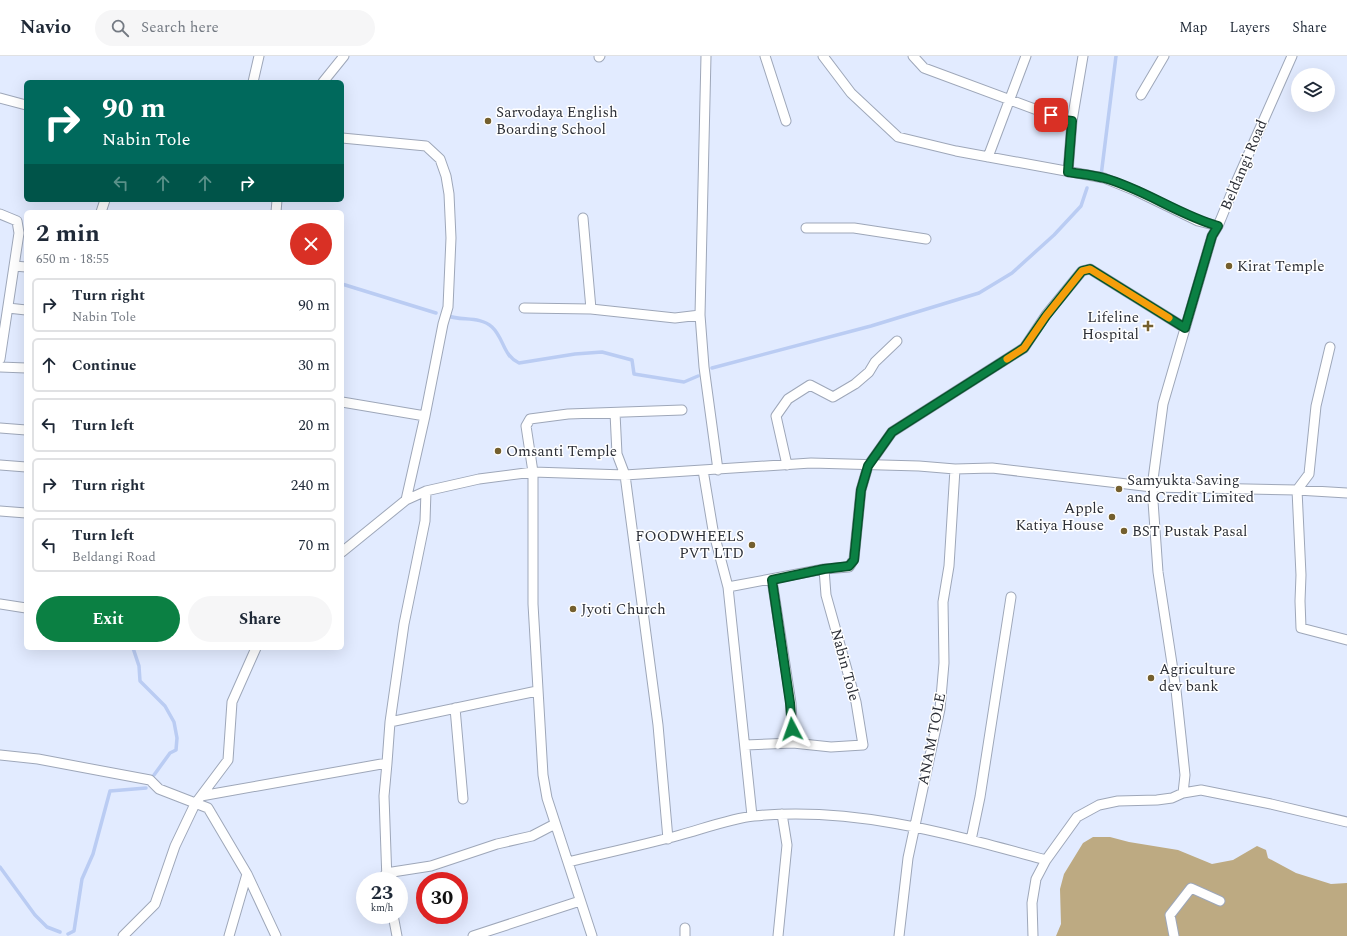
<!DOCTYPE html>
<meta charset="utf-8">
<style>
body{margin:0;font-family:Spectral,serif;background:#f6f6f7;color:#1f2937;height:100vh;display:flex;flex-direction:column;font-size:15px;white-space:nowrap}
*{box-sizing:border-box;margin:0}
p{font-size:13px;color:#747a83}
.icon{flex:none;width:22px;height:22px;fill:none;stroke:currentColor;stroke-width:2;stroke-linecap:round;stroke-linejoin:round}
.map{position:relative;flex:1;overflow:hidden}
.sheet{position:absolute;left:24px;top:154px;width:320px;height:440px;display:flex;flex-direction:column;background:#fff;border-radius:6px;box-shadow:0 4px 16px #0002}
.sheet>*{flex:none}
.guide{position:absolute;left:24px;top:24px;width:320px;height:122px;border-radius:6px;box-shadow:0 4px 16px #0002;background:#00695c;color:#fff;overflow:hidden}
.fabs{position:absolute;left:1291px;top:12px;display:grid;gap:8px}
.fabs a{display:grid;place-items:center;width:44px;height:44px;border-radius:50%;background:#fff;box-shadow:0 4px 16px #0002;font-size:20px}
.speed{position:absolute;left:356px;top:816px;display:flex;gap:8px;font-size:20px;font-weight:700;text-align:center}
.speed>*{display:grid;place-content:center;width:52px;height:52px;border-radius:50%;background:#fff;box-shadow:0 4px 16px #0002;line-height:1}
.speed small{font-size:10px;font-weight:400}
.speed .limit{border:6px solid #d22;background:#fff;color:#111}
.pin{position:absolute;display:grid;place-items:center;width:34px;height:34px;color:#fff;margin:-17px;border-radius:8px;box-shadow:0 2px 6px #0006}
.me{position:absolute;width:44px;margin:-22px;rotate:356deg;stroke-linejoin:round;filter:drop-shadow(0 0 3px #0008)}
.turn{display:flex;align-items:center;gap:14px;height:84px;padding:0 12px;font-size:18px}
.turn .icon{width:52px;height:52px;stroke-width:2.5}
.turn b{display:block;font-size:28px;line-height:34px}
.lanes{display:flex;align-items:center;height:38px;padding:0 12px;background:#0003;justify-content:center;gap:20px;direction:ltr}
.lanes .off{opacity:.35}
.round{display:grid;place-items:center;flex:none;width:42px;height:42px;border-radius:21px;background:#f6f6f7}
.head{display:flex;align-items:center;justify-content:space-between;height:68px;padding:0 12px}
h1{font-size:24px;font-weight:700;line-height:30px}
.primary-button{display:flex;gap:8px;margin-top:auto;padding:8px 12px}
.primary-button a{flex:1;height:46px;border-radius:24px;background:#0b8043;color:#fff;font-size:16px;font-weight:700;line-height:46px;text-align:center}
.primary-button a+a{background:#f6f6f7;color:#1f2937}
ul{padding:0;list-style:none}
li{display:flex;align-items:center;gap:12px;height:54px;margin:0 8px 6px;padding:0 4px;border:2px solid #e0e1e3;border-radius:6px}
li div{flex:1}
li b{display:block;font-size:15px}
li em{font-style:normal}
header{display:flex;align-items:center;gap:24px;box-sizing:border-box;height:56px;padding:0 20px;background:#fff;border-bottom:1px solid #e0e1e3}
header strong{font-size:19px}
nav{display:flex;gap:22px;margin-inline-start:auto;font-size:14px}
.search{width:280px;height:36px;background:#f6f6f7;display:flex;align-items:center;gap:10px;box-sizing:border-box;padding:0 14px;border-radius:22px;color:#747a83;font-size:15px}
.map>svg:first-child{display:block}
.forest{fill:#bdaa82}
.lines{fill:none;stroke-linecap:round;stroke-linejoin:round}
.stream{stroke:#baccf3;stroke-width:3.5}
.minor-casing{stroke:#9ea7b9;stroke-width:11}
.minor{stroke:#fff;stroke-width:9}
.route-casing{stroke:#07532c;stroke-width:10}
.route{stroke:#0b8043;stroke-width:7}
.slow{stroke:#f59e0b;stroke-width:7}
.poi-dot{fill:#745f2e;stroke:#fff;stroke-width:1.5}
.labels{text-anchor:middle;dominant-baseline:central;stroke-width:3;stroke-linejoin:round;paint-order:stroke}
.poi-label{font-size:15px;fill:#2c2f37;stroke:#fff;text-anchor:start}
.street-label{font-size:15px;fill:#2c2f37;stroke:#fff}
</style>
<header>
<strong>Navio</strong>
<div class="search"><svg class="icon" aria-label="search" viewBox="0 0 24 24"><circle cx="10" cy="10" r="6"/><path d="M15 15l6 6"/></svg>Search here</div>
<nav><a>Map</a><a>Layers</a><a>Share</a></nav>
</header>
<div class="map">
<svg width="1347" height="880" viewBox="0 0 1347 880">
<rect width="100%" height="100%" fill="#e2ebff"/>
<path class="forest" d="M 1093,781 L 1110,781 L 1129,786 L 1178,794 L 1212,808 L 1233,804 L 1257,790 L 1266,794 L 1268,802 L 1296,817 L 1331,828 L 1347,827 L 1347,880 L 1056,880 L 1061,868 L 1060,833 L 1064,818 L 1083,787 Z"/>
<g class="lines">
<path class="stream" d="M 1101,120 L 1116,0
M 342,228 L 436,257
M 448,260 C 462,265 480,260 492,271 C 504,282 503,300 519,307 L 575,298 L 602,296 L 632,304 L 634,318 L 684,326 L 698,320
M 712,312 L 871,270 L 979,237 L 1012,217 L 1054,179 L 1081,150 L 1087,132
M 133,592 L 139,610 L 140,625 L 165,650 L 174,666 L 177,682 L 176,694 L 170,697 L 154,719
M 0,811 L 35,859 L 47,871 L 60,876
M 68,878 L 74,875 L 82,823 L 93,798 L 110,735 L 146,732"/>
<g class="minor-casing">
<path id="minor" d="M 706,0 L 700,259 L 704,311 L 718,414
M 765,0 L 786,65
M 823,0 L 851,37 L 898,81 L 956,95 L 1104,122 L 1136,135 L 1198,165 L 1218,170
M 913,0 L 924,12 L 1064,64 L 1072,65 L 1083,0
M 599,1 L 600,0
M 253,26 L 259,0
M 323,26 L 344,0
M 1141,39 L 1164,0
M 0,42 L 26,49
M 342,82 L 426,90 L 440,103 L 446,120 L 449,138 L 451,182 L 448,251 L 443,268 L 425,360
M 988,101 L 1026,0
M 1068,116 L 1072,65
M 101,156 L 105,144
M 276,156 L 277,144
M 0,158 L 17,165 L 19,177 L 0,303
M 583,162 L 591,253
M 806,172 L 854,172 L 926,183
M 14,210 L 26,211
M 8,252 L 26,254
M 524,252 L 591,253 L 675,262 L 700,259
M 1330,291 L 1316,350 L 1309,418 L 1297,434 L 1301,519 L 1300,545 L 1301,572 L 1347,584
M 0,311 L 26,312
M 342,346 L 425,360 L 406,444
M 615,357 L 617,398 L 625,419 L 658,669 L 668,783
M 0,372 L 26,374
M 0,409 L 26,411
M 787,409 L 776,360 L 788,343 L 810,329 L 833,341 L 855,328 L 869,316 L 875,306 L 897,285
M 703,414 L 713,474 L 728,531 L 752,760
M 0,455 L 26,457
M 342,496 L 406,444 L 426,435 L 479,423 L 533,416 L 526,370 L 530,363 L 568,358 L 682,354
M 824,513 L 849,511 L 854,503 L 861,434 L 868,410 L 892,376 L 1024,292 L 1046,259 L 1082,215 L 1090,213 L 1185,272
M 772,524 L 791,647 L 793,687
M 728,531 L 824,513 L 826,539 L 856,646 L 863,689 L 831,691 L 793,687 L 745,689
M 0,548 L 26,552
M 455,652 L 463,743
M 390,666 L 537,635
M 0,699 L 38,703 L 150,724 L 159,733 L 208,752 L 247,818 L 276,880
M 387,707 L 384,740 L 387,825
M 1183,737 L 1201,734 L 1271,748 L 1347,766
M 201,740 L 387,707 L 390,666 L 404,568 L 425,465 L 426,435
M 971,784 L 980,741 L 1011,541
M 568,806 C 606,797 643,789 680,779 C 702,773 733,762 754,760 C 854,750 950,778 1046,804
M 386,817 L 431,810 L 497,788 L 532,780 L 555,768
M 393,859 L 397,880
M 685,872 L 685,880
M 123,880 L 155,848 L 175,790 L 195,748 L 228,704 L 232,646 L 256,592
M 229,880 L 247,818
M 473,880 L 580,845
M 592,880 L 547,742 L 543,719 L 533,548 L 533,416 L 625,419 L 811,407 L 919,410 L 955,413 L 992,412 L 1152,431 L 1297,434 L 1347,437
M 778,880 L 787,789 L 782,758
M 899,880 L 908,802 L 940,653 L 944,607 L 943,546 L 949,510 L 955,413
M 1033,880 L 1032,847 L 1036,823 L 1046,804 L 1077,761 L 1099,749 L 1118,745 L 1157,744 L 1172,742 L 1183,737 L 1185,719 L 1182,690 L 1176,634 L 1158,516 L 1152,431 L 1163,348 L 1212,180 L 1218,170 L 1234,131 L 1292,0
M 1174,880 L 1170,859 L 1191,832 L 1220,845"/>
</g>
<use href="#minor" class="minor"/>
</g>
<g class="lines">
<g class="route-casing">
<path id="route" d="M 792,673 L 790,647 L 772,524 L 824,513 L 849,510 L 854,504 L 861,434 L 868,410 L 892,376 L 1024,292 L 1046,260 L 1082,215 L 1090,213 L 1185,272 L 1212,180 L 1218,170 C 1179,159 1144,133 1104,122 C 1092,119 1080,118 1068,116 L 1072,65 L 1064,64 L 1051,59"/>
</g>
<use href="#route" class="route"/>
<path class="slow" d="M 1007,303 L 1024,292 L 1046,260 L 1082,215 L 1090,213 L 1169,262"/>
</g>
<g class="poi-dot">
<circle cx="488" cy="65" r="4"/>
<circle cx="1229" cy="210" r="4"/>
<path d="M1146 264h4v4h4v4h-4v4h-4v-4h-4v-4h4z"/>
<circle cx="498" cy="395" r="4"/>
<circle cx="1119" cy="433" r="4"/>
<circle cx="1112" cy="461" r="4"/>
<circle cx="1124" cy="475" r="4"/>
<circle cx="752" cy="489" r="4"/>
<circle cx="573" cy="553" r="4"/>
<circle cx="1151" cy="622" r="4"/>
</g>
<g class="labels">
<g class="poi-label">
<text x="496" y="56">Sarvodaya English<tspan x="496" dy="17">Boarding School</tspan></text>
<text x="1237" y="210">Kirat Temple</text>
<text x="1139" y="261" text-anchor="end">Lifeline<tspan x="1139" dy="17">Hospital</tspan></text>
<text x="506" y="395">Omsanti Temple</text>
<text x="1127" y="424">Samyukta Saving<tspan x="1127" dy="17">and Credit Limited</tspan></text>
<text x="1104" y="452" text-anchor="end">Apple<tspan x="1104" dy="17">Katiya House</tspan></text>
<text x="1132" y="475">BST Pustak Pasal</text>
<text x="744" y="480" text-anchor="end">FOODWHEELS<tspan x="744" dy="17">PVT LTD</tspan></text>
<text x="581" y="553">Jyoti Church</text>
<text x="1159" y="613">Agriculture<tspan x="1159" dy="17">dev bank</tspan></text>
</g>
<g class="street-label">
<text transform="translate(1244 109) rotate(-67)">Beldangi Road</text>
<text transform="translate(845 609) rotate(75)">Nabin Tole</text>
<text transform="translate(932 683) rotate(-79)">ANAM TOLE</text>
</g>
</g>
</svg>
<div class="fabs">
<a><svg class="icon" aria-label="layers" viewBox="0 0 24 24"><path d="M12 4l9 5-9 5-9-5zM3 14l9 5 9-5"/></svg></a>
</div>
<div class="speed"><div>23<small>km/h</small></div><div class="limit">30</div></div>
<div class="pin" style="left:1051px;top:59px;background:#d93025"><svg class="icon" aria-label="arrive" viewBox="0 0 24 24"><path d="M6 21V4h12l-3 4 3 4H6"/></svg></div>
<svg class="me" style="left:792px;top:673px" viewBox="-20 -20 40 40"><path d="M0-17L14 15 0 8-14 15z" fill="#0b8043" stroke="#fff" stroke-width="4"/></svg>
<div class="guide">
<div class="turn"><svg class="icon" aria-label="right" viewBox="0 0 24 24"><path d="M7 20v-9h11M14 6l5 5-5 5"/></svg><div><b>90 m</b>Nabin Tole</div></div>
<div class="lanes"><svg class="icon off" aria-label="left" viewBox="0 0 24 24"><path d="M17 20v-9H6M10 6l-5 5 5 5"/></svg><svg class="icon off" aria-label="ahead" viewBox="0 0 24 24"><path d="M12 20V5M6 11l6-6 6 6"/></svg><svg class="icon off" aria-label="ahead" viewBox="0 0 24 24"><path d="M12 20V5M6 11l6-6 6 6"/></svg><svg class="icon" aria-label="right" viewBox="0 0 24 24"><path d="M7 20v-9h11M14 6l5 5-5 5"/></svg></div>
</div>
<section class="sheet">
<div class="head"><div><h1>2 min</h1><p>650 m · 18:55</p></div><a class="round" style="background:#d93025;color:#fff"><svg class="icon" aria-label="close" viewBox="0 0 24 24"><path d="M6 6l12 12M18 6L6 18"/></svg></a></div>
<ul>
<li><svg class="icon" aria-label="right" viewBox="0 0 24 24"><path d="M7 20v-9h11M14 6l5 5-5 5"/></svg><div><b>Turn right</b><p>Nabin Tole</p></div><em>90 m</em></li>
<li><svg class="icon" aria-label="ahead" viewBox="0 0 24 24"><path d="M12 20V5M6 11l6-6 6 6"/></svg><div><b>Continue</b></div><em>30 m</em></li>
<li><svg class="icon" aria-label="left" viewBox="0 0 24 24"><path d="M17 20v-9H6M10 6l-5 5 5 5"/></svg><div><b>Turn left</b></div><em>20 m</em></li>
<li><svg class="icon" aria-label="right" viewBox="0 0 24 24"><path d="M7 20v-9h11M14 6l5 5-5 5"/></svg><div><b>Turn right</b></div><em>240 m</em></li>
<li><svg class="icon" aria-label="left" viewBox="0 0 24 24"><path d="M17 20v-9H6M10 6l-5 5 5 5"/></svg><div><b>Turn left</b><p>Beldangi Road</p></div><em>70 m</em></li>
</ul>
<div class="primary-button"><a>Exit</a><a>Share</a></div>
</section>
</div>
